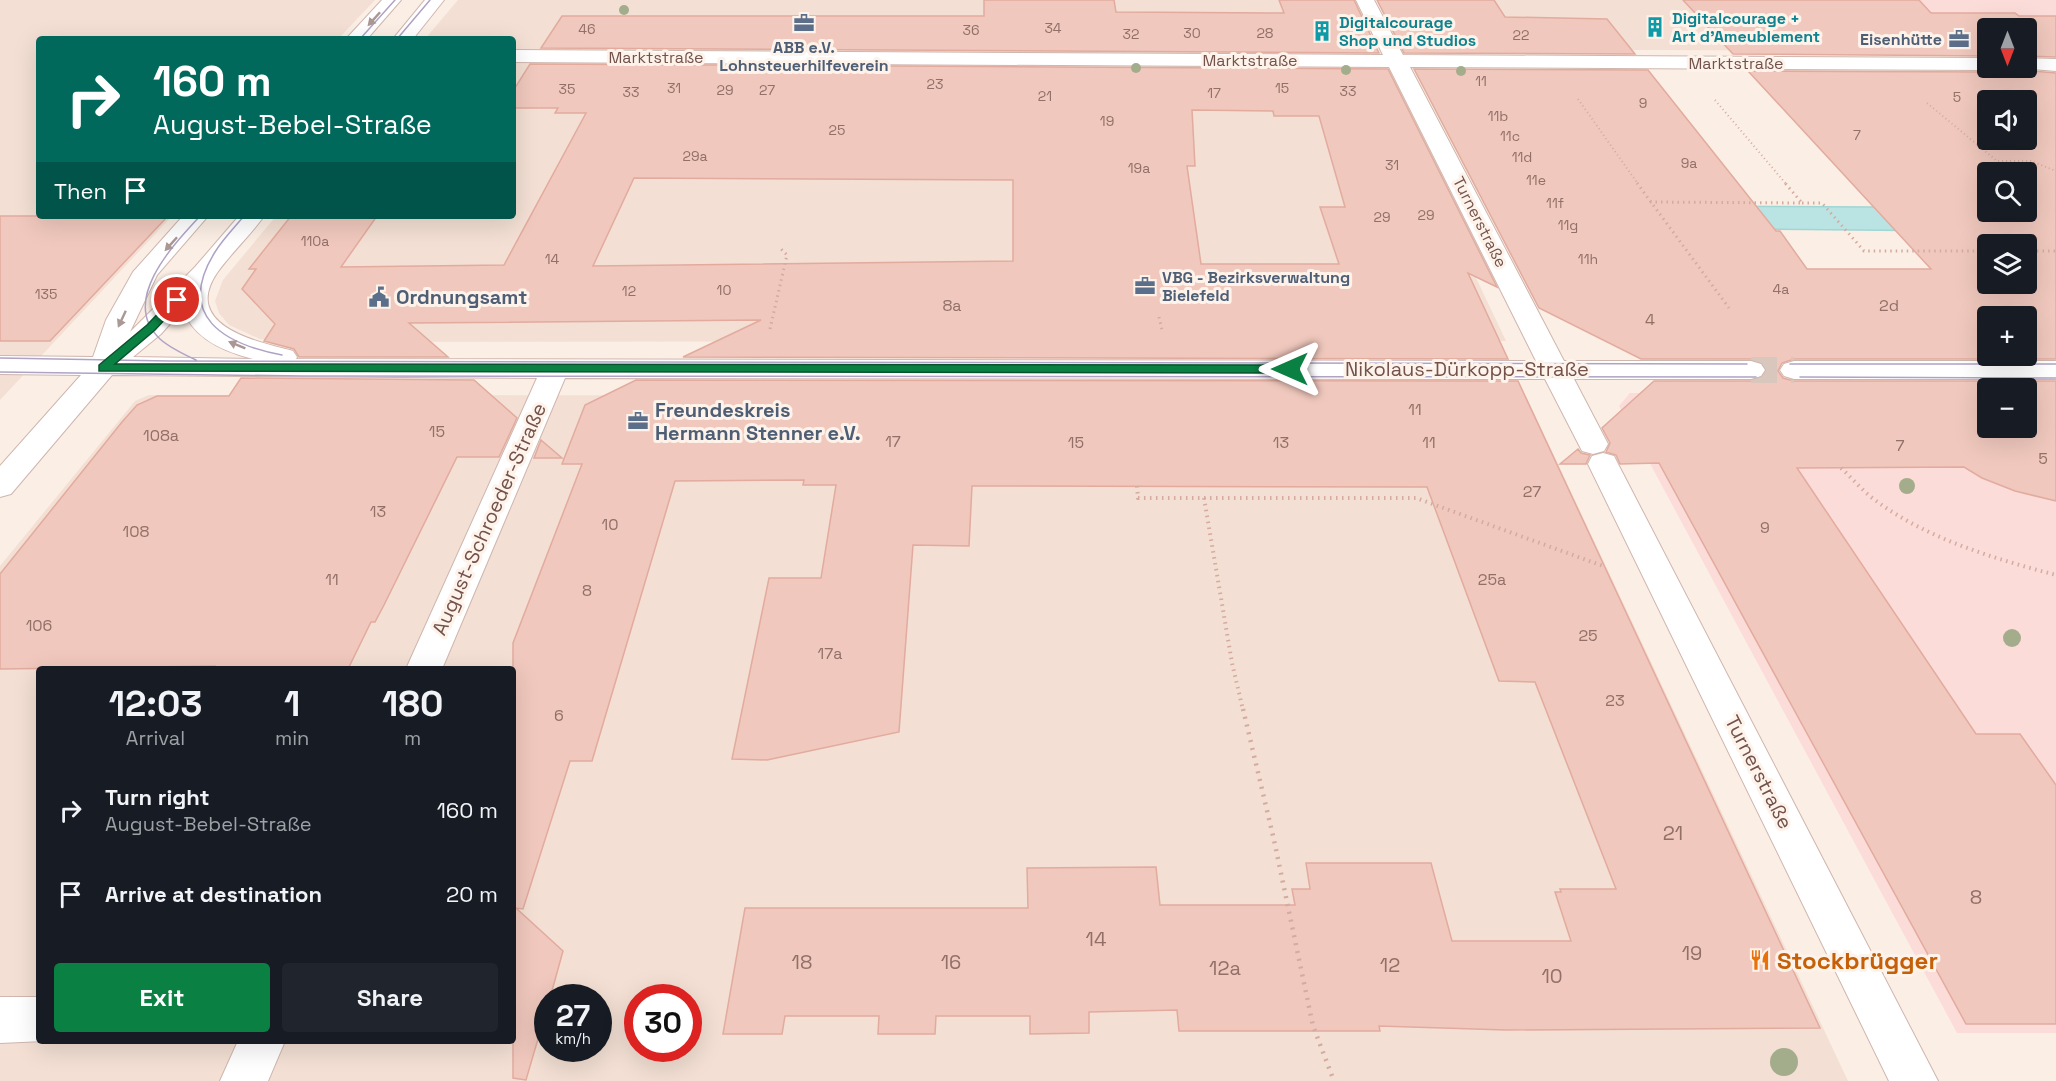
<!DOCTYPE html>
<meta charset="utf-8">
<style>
body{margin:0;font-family:"Space Grotesk",sans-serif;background:#20242c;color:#f1f3f6;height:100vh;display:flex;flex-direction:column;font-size:22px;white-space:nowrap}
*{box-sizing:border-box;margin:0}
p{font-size:20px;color:#9ea1a6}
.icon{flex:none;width:33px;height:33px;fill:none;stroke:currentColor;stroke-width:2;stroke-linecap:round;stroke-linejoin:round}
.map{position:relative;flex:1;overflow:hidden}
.drawer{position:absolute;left:36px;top:666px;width:480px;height:378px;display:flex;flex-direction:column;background:#171b24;border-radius:6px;box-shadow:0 6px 24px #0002}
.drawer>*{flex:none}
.hud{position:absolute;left:36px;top:36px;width:480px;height:183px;border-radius:6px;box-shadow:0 6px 24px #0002;background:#00695c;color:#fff;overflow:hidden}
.needle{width:39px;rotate:180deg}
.buttons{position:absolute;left:1977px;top:18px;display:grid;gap:12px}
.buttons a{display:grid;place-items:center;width:60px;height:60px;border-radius:6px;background:#171b24;box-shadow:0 6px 24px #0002;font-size:30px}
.speed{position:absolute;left:534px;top:984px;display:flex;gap:12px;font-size:30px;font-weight:700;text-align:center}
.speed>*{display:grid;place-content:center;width:78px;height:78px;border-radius:50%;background:#171b24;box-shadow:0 6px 24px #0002;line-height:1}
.speed small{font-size:15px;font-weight:400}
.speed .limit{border:9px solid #d22;background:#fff;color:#111}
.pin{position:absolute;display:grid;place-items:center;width:51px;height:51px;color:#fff;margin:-26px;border:3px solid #fff;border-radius:50%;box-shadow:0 2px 6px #0007}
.me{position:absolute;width:66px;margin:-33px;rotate:270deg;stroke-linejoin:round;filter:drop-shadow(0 0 4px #0008)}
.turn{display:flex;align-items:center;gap:21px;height:126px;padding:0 18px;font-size:27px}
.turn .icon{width:78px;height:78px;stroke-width:2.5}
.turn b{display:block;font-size:42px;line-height:51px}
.then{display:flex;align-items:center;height:57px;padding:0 18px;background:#0003;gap:12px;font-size:22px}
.eta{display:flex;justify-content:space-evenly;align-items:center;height:102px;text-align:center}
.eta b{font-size:36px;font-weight:700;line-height:42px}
.button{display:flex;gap:12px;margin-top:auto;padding:12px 18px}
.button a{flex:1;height:69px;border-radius:6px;background:#0b8043;color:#fff;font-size:24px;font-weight:700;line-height:69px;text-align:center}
.button a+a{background:#20242c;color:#f1f3f6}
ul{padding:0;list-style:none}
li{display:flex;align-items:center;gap:18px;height:84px;padding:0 18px}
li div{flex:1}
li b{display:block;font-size:22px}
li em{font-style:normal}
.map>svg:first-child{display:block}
.residential{fill:#f3dfd3;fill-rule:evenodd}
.commercial{fill:#fbdcd8}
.water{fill:#b9e4e3;stroke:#a0d6d4;stroke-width:1.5}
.building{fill:#f0c8bd;stroke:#e2ab9e;stroke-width:1.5;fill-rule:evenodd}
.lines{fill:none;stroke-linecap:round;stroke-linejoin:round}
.minor-tunnel{stroke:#d9c7be;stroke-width:26;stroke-dasharray:26 14;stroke-linecap:butt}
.minor-casing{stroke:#cfb6ae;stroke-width:2}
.path-far3{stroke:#d5aba0;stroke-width:2;stroke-dasharray:1 3;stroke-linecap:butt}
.path-far2{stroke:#d5aba0;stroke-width:3;stroke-dasharray:1.5 4;stroke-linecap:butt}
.path-far1{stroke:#d5aba0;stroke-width:4;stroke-dasharray:1.5 4.5;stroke-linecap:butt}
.path{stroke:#d5aba0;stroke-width:4.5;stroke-dasharray:2 6;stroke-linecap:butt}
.minor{fill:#fff;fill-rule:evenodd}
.tram{stroke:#afa3c5;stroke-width:1.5}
.tree{fill:#a4ad8b}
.oneway{fill:#ab9793}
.route{fill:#0b8043;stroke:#07532c;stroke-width:1.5}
.labels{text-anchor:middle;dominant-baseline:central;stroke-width:6;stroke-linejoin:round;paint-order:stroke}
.far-number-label{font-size:14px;fill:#927068}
.far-culture-label{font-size:16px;font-weight:bold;fill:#0d838f;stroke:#fef3ea;text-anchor:start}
.far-service-label{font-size:16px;font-weight:bold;fill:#4e5e75;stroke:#fef3ea;text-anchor:end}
.far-street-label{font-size:16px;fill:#73524b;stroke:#fef3ea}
.number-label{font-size:16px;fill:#927068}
.service-label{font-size:20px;font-weight:bold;fill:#4e5e75;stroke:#fef3ea;text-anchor:start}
.street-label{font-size:20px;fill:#73524b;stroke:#fef3ea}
.near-number-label{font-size:20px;fill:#927068}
.near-food-label{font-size:24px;font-weight:bold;fill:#c56008;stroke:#fef3ea;text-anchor:start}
</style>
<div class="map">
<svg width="2056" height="1081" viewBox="0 0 2056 1081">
<rect width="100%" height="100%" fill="#fbeee4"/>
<path class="residential" d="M 0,0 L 375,0 L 338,39 L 39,39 L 39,216 L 172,216 L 0,400 Z
M 458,0 L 1344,0 L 1506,341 L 285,342 L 260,339 L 229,325 L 219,313 L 215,301 L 223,280 L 276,216 L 513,216 L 513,39 L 425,39 Z
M 1396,0 L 1892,0 L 1941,51 L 1422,49 Z
M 149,395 L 1526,396 L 1848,1081 L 0,1081 L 0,566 L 135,401 ZM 39,669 L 513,669 L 513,1041 L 39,1041 ZM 548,998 L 598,998 L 598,1048 L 548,1048 ZM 638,998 L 688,998 L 688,1048 L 638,1048 Z"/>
<path class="commercial" d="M 1892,0 L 2056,0 L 2056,52 L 2026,28 L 1988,28 L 1987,51 Z
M 1630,393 L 1987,394 L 1988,428 L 2026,428 L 2056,394 L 2056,1033 L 1957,1033 L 1619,406 Z"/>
<path class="water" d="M 1630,206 L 1874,207 L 2056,232 L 1645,228 Z"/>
<path class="building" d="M 984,0 L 1114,0 L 1116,12 L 1284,13 L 1279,0 L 1354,0 L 1379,53 L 541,48 L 562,16 L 984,16 Z
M 1377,0 L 1494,0 L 1505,17 L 1607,19 L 1635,54 L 1404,53 Z
M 1683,0 L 1919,0 L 1931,13 L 2015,13 L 2019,16 L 2056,16 L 2056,57 L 2026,56 L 2026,28 L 1988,28 L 1988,56 L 1733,54 Z
M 530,64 L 1388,69 L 1497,287 L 1468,273 L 1508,359 L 683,357 L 761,320 L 409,323 L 448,357 L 299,357 L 294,349 L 264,341 L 275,324 L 242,289 L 256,269 L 249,269 L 291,216 L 377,216 L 341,267 L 504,265 L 586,113 L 555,113 L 558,108 L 513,108 L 513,91 ZM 1192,110 L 1273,111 L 1274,116 L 1319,116 L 1345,207 L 1320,207 L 1339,264 L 1201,264 L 1187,166 L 1195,166 ZM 634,178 L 1013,180 L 1013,261 L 593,266 Z
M 1998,68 L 2017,68 L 2019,70 L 2056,73 L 2056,359 L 1794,359 L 1782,363 L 1778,371 L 1783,378 L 1794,381 L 2056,381 L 2056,501 L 2015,491 L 1982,478 L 1964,467 L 1797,468 L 1976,734 L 2020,734 L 2056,785 L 2056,1024 L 1966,1024 L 1659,463 L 1620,464 L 1616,455 L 1606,452 L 1610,443 L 1602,428 L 1654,381 L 1752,381 L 1762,378 L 1767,371 L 1763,363 L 1751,359 L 1641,359 L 1539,308 L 1414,69 L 1648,70 L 1776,231 L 1780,231 L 1807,269 L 1931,269 L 1748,71 L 1988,72 ZM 1988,100 L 2026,100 L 2026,140 L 1988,140 ZM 1988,172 L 2026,172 L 2026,212 L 1988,212 ZM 1988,244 L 2026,244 L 2026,284 L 1988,284 ZM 1988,316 L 2026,316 L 2026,356 L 1988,356 ZM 1988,388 L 2026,388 L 2026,428 L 1988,428 Z
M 0,216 L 168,216 L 50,341 L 0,341 Z
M 241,378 L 474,380 L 517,418 L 499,457 L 457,457 L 384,605 L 375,622 L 371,622 L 348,669 L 214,669 L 215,666 L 0,669 L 0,574 L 122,422 L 137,405 L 157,396 L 229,396 Z
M 636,380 L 1518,381 L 1820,1028 L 1506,1030 L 1379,1026 L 1380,1031 L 1179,1031 L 1177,1010 L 1089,1012 L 1089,1033 L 1030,1034 L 1030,1016 L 936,1016 L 935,1034 L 878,1034 L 879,1016 L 785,1016 L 782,1034 L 723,1034 L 745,908 L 1028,908 L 1027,868 L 1156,867 L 1160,905 L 1295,905 L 1292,889 L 1310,889 L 1306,863 L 1431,863 L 1452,941 L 1571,941 L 1555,892 L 1561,892 L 1560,889 L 1616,889 L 1535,682 L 1499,681 L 1427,487 L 972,486 L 969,546 L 913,545 L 899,732 L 767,760 L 732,759 L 769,578 L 821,578 L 836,485 L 803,485 L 804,480 L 675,481 L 592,761 L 570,761 L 523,909 L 516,908 L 563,951 L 550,998 L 548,998 L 548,1005 L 526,1080 L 513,1078 L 513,643 L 582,464 L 562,464 L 585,405 Z
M 541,440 L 562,458 L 534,458 Z
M 1578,449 L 1581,453 L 1590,455 L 1586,464 L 1560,464 Z"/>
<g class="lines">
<path class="minor-tunnel" d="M 1751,370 L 1794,370"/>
<g class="minor-casing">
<path id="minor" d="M 382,0 L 401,0 L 367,39 L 346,39 Z
M 425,0 L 444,0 L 413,39 L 393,39 Z
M 1356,0 L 1374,0 L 1403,55 L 1988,58 L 1988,68 L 1996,68 L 1988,70 L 1410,67 L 1564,361 L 1751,361 L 1761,364 L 1765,370 L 1761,376 L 1751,379 L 1574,379 L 1608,444 L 1604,451 L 1593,454 L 1582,451 L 1545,379 L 565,378 L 442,669 L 406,669 L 537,378 L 112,375 L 11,494 L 0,497 L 0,466 L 81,375 L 0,374 L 0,356 L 93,357 L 106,320 L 133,272 L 183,216 L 208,216 L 157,275 L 130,332 L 195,267 L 239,216 L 264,216 C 250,236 231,253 217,273 C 181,326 258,342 293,351 L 297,357 L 296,359 L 1536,361 L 1389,67 L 513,62 L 513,50 L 1383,55 ZM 183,309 C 193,339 225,352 253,359 L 133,357 L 161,334 Z
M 2026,58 L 2056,59 L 2056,71 L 2019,68 L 2026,68 Z
M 1794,361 L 2056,361 L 2056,379 L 1794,379 L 1784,376 L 1780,370 L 1784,364 Z
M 1603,453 L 1614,456 L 1618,464 L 1938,1081 L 1889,1081 L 1588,464 L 1592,456 Z
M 0,997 L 39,997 L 39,1041 L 44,1041 L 0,1043 Z
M 238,1041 L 285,1041 L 268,1081 L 220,1081 Z"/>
</g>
<path class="path-far3" d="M 1578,99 L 1638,184
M 1715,100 L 1786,184
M 1927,103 L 1997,161 L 2031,161 L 2056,171"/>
<path class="path-far2" d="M 1637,183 L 1729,308
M 1650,202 L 1802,203 L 1785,183
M 1802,203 L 1822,203 L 1864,251 L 1988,251
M 2026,251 L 2056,251
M 1159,317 L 1162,330
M 770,329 L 787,255 L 780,248"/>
<path class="path-far1" d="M 1841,468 C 1851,477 1860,488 1871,497 C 1924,538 1992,558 2056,575
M 1137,486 L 1138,498 L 1204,498 L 1232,663 L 1243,710
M 1204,498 L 1416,498 L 1603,566"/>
<path class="path" d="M 1243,709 L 1274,840 L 1313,1026 L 1334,1081"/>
<use href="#minor" class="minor"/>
<path class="tram" d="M 360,39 L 395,0
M 397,39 L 430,0
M 244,216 C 234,228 223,239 215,252 C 175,316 224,344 282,355
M 0,358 L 169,361 L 1747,364
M 196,360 C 183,354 170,348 160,339 C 119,301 174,244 200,216
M 1790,364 L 2056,364
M 0,372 L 303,376 L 1756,377
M 1800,377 L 2056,378"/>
</g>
<g class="tree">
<circle cx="624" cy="10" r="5"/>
<circle cx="1136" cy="68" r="5"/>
<circle cx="1346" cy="70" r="5"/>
<circle cx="1461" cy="71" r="5"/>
<circle cx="1907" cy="486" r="8"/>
<circle cx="2012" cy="638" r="9"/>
<circle cx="1784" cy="1062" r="14"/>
</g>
<defs><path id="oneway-solid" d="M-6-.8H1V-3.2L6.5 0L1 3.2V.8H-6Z" transform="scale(1.5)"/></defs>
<g class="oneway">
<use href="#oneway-solid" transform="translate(374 19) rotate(132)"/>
<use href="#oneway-solid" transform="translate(171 244) rotate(132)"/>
<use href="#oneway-solid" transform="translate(122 319) rotate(115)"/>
<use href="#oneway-solid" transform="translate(237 345) rotate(-158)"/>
</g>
<path class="route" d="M 177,297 L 183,300 L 181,302 L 155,330 L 115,364 L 1290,365 L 1296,369 L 1290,373 L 99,371 L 99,365 L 147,325 L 173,298 Z"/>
<defs>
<g id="office-bare" transform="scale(1.62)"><path d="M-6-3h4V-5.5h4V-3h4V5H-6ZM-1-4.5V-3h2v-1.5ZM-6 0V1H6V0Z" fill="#5c6f8a" stroke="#fef3ea" stroke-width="2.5" paint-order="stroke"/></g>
<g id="building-bare" transform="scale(1.62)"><path d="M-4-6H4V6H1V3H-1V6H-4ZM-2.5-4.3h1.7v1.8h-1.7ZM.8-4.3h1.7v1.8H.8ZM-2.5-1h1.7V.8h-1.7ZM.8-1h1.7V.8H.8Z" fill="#0f9aa8" stroke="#fef3ea" stroke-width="2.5" paint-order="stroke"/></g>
<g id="civic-bare" transform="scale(1.62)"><path d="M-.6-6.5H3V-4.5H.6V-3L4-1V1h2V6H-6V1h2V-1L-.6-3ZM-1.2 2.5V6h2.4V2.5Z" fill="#5c6f8a" stroke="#fef3ea" stroke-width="2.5" paint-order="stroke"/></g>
<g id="restaurant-bare" transform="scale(1.62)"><path d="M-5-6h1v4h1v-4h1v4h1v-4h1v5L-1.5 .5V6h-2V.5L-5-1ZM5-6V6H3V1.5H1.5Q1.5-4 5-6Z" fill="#e8710a" stroke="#fef3ea" stroke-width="2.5" paint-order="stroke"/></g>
</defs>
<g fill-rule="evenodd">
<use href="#office-bare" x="804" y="23"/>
<use href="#building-bare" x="1655" y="27"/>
<use href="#building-bare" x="1322" y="31"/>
<use href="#office-bare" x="1959" y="39"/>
<use href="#office-bare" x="1145" y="286"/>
<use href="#civic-bare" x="379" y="297"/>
<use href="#office-bare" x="638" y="421"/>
<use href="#restaurant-bare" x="1760" y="960"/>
</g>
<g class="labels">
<g class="far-number-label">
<text x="1053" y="28">34</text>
<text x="587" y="29">46</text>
<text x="971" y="30">36</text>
<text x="1192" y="33">30</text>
<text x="1265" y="33">28</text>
<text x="1131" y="34">32</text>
<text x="1521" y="35">22</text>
<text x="1481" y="81">11</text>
<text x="935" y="84">23</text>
<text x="674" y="88">31</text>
<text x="1282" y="88">15</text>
<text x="567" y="89">35</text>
<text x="725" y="90">29</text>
<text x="767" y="90">27</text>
<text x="1348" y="91">33</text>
<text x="631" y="92">33</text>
<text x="1214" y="93">17</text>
<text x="1045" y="96">21</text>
<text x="1957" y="97">5</text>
<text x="1643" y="103">9</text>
<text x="1498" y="116">11b</text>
<text x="1107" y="121">19</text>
<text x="837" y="130">25</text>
<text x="1857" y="135">7</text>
<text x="1510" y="136">11c</text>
<text x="695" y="156">29a</text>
<text x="1522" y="157">11d</text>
<text x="1689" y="163">9a</text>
<text x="1392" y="165">31</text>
<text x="1139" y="168">19a</text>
<text x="1536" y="180">11e</text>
<text x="1555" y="203">11f</text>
<text x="1426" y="215">29</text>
<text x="1382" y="217">29</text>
<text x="1568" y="225">11g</text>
<text x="315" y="241">110a</text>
<text x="552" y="259">14</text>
<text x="1588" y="259">11h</text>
<text x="1781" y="289">4a</text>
<text x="724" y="290">10</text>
<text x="629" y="291">12</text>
<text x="46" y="294">135</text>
</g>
<g class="far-culture-label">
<text x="1672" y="18">Digitalcourage +<tspan x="1672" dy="18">Art d’Ameublement</tspan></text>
<text x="1339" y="22">Digitalcourage<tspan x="1339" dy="18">Shop und Studios</tspan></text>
</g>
<g class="far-service-label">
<text x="1942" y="39">Eisenhütte</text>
<text x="804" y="47" text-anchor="middle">ABB e.V.<tspan x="804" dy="18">Lohnsteuerhilfeverein</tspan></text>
<text x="1162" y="277" text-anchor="start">VBG - Bezirksverwaltung<tspan x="1162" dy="18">Bielefeld</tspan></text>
</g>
<g class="far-street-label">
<text x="656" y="57">Marktstraße</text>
<text x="1250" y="60">Marktstraße</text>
<text x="1736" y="63">Marktstraße</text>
<text transform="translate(1480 222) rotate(63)">Turnerstraße</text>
</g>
<g class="number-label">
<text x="952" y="305">8a</text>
<text x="1889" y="305">2d</text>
<text x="1650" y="319">4</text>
<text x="1415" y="409">11</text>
<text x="437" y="431">15</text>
<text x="161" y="435">108a</text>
<text x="893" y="441">17</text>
<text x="1076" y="442">15</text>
<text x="1281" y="442">13</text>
<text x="1429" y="442">11</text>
<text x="1900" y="445">7</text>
<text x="2043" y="458">5</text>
<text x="1532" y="491">27</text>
<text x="378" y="511">13</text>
<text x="610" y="524">10</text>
<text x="1765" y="527">9</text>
<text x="136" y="531">108</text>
<text x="332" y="579">11</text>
<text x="1492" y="579">25a</text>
<text x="587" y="590">8</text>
<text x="39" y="625">106</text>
<text x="1588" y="635">25</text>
<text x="830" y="653">17a</text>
<text x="1615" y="700">23</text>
<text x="559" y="715">6</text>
</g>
<g class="service-label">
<text x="396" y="297">Ordnungsamt</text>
<text x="655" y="410">Freundeskreis<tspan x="655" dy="23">Hermann Stenner e.V.</tspan></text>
</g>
<g class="street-label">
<text x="1467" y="369">Nikolaus-Dürkopp-Straße</text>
<text transform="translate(489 519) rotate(-66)">August-Schroeder-Straße</text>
<text transform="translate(1759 772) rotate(63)">Turnerstraße</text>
</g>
<g class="near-number-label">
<text x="1673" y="833">21</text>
<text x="1976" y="897">8</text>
<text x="1096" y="939">14</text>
<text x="1692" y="953">19</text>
<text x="802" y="962">18</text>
<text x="951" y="962">16</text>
<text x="1390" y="965">12</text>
<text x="1225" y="968">12a</text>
<text x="1552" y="976">10</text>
</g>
<g class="near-food-label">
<text x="1777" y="960">Stockbrügger</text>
</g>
</g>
</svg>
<div class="buttons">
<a><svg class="needle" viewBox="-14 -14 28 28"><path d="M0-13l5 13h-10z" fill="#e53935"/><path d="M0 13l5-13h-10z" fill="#9ea1a6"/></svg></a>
<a><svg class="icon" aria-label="sound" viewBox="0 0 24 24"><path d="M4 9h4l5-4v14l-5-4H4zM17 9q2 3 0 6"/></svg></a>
<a><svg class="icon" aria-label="search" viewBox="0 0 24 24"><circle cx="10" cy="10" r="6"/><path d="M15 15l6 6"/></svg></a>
<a><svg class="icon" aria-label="layers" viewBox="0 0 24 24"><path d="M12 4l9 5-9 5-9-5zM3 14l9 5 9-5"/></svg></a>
<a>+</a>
<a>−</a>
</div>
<div class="speed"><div>27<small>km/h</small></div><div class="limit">30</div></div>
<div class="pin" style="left:177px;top:300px;background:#d93025"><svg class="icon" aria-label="arrive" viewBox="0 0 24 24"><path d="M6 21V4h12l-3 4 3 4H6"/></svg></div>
<svg class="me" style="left:1290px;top:369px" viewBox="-20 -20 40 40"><path d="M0-17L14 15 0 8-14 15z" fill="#0b8043" stroke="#fff" stroke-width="4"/></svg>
<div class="hud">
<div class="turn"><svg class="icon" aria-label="right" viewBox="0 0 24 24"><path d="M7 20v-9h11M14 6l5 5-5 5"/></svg><div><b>160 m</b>August-Bebel-Straße</div></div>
<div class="then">Then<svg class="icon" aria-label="arrive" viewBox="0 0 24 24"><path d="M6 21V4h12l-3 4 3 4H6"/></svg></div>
</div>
<section class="drawer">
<div class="eta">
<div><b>12:03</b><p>Arrival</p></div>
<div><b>1</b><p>min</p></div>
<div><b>180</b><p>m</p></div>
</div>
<ul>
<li><svg class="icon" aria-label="right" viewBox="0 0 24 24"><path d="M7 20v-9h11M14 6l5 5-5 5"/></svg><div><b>Turn right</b><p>August-Bebel-Straße</p></div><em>160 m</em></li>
<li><svg class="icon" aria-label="arrive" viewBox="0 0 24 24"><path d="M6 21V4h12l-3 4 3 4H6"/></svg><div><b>Arrive at destination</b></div><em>20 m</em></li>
</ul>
<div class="button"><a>Exit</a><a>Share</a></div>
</section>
</div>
